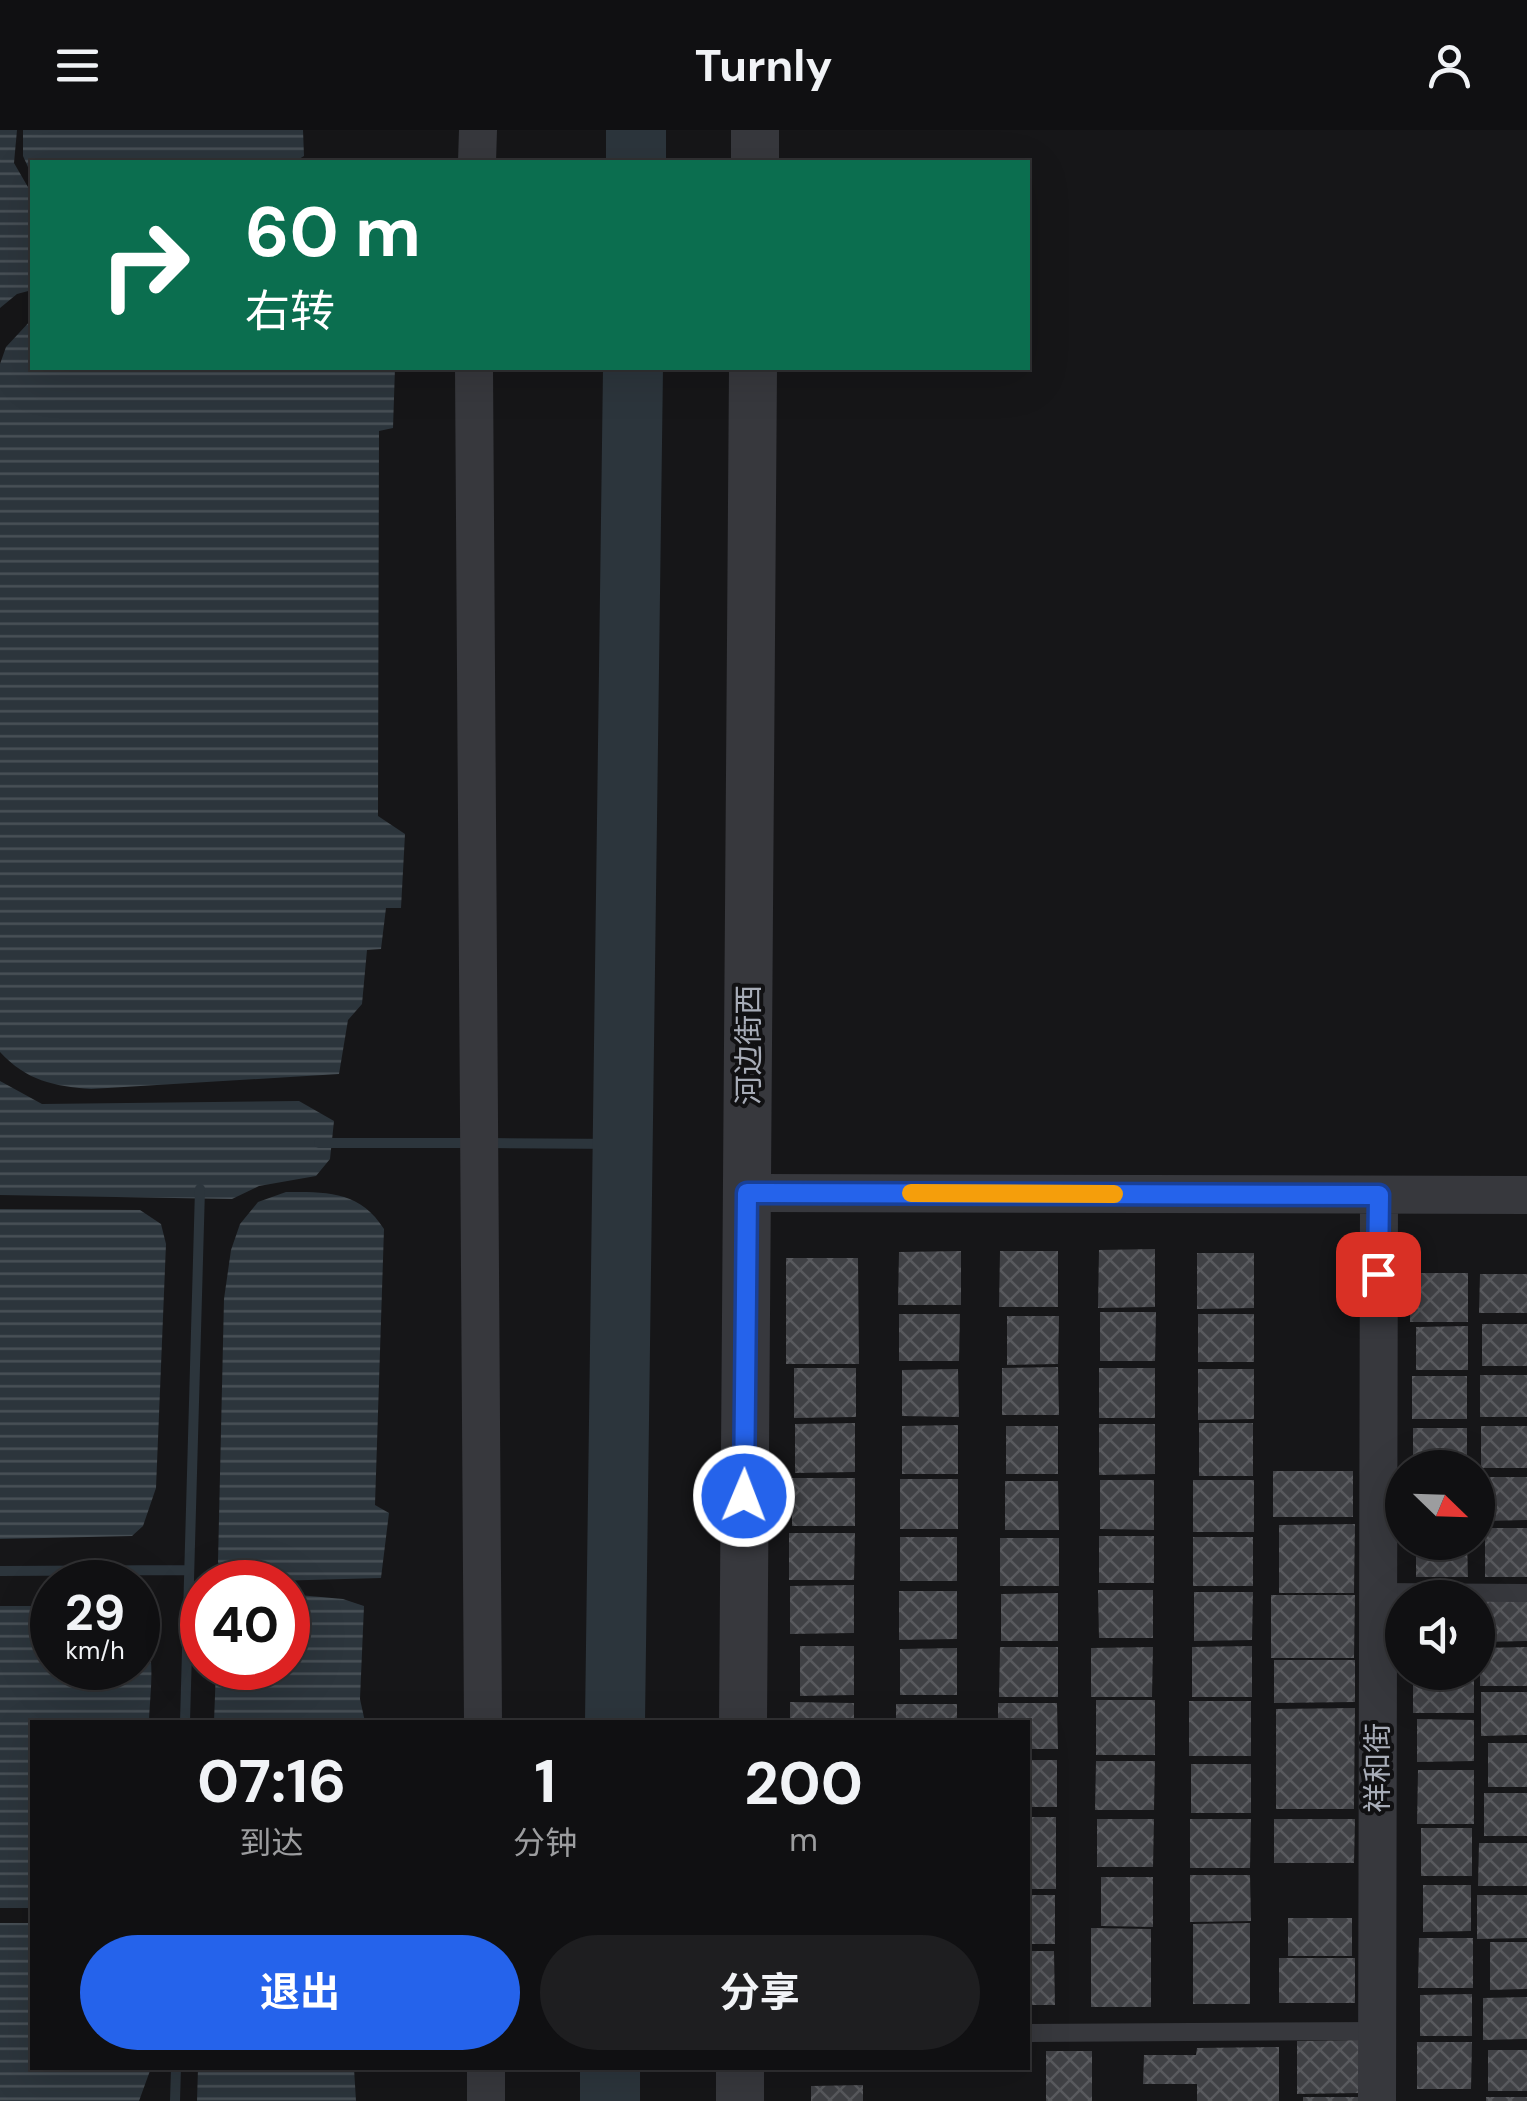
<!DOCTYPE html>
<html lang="zh">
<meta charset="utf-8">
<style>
body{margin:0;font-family:"DM Sans","Noto Sans SC",sans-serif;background:#1e1e20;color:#f1f3f6;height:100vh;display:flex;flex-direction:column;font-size:38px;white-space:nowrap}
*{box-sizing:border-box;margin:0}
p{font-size:32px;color:#9c9d9f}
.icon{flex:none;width:55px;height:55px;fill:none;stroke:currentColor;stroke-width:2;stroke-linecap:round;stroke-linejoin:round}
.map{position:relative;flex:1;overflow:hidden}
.sheet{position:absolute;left:30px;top:1590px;width:1000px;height:350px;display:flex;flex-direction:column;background:#101012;border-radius:0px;box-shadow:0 10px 40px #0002,0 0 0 2px #303032}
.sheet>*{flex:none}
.top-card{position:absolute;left:30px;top:30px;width:1000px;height:210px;border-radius:0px;box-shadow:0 10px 40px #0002,0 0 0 2px #303032;background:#0b6e4f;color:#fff;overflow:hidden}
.needle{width:65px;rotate:113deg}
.controls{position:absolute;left:1385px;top:1320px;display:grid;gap:20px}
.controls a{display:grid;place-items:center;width:110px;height:110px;border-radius:50%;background:#101012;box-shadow:0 10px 40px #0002,0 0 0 2px #303032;font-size:50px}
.speed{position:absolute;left:30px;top:1430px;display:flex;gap:20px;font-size:50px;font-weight:700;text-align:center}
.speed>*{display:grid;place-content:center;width:130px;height:130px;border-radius:50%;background:#101012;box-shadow:0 10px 40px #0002,0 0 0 2px #303032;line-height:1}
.speed small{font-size:25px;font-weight:400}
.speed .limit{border:15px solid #d22;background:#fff;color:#111}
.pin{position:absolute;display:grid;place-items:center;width:85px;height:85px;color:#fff;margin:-42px;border-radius:20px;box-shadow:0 5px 15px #0006}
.me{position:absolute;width:110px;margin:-55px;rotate:1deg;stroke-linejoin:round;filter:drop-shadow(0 0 8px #0008)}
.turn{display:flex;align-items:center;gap:35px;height:210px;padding:0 50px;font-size:45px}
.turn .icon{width:130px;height:130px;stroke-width:2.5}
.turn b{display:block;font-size:70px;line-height:85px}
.eta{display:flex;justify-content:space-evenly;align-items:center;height:170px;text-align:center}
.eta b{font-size:60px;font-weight:700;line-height:70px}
.primary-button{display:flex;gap:20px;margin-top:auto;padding:20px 50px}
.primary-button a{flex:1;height:115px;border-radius:60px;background:#2563eb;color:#fff;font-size:40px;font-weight:700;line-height:115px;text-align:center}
.primary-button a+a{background:#1e1e20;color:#f1f3f6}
header{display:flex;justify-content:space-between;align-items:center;height:130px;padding:0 50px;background:#101012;font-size:45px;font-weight:700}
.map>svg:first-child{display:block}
.water{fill:url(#water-rules)}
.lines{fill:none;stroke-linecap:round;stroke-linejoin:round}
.stream{stroke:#2c353c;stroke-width:10}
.river{stroke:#2c353c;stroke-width:60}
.building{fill:url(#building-cross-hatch)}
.service{stroke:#37383d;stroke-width:18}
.minor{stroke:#37383d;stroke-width:38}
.tertiary{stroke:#37383d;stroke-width:48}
.route-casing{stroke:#184099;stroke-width:25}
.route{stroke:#2563eb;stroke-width:18}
.slow{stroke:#f59e0b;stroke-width:18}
.labels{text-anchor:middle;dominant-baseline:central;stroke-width:8;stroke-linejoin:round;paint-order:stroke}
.street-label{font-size:30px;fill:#a8adb8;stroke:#111113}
</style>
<header><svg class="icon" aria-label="menu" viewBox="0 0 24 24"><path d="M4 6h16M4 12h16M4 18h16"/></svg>Turnly<svg class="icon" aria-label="person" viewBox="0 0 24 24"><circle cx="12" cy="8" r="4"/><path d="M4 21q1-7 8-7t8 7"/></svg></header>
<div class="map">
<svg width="1527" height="1971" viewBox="0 0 1527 1971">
<defs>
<pattern id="water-rules" width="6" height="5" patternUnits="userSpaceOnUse" patternTransform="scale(2.5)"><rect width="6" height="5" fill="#2c353c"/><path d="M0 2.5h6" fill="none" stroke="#485056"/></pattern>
<pattern id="building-cross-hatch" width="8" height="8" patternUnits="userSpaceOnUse" patternTransform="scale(2.5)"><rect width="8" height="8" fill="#404145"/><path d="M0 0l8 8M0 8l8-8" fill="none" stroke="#595a5e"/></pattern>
</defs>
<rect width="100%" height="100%" fill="#161618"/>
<path class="water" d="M 0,0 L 17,0 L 14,33 L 32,64 L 32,160 L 17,164 L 0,178 Z
M 23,0 L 303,0 L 304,26 L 294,32 L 32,32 L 32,46 L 23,26 Z
M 32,189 L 32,238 L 395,238 L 393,298 L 379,301 L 378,686 L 405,704 L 401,778 L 386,778 L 381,819 L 367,820 L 362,874 L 348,890 L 339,944 L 91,959 C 53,956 27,951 0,922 L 0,234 L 6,217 Z
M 0,951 L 42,974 L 299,971 L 334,991 L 330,1029 L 316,1046 L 259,1056 L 232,1069 L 0,1065 Z
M 286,1062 C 328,1062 360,1061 384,1099 L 375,1375 L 389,1383 L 381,1448 L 232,1452 L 222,1444 L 218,1432 L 224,1169 L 231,1120 L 240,1094 L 258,1072 Z
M 0,1079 L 140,1080 L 161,1094 L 166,1114 L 156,1358 L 143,1396 L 132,1406 L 0,1409 Z
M 288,1464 L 343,1469 L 364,1476 L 360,1569 L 365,1592 L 214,1592 L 216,1538 L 288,1538 Z
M 0,1476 L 52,1476 L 52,1538 L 138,1538 L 138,1489 C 158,1516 150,1560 149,1592 L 32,1592 L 32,1778 L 0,1778 Z
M 0,1793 L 32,1793 L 32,1938 L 151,1938 L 139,1971 L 0,1971 Z
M 198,1938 L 354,1938 L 356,1971 L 197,1971 Z"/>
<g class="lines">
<path class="stream" d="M 319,1013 L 472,1013
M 489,1013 L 623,1014
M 0,1441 L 189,1440
M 185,1592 L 200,1059
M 175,1971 L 176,1938"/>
<path class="river" d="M 636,32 L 636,0
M 615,1592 L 633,238
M 610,1971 L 610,1938"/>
</g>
<path class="building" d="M 1155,1119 L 1155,1177 L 1098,1178 L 1099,1120 Z
M 961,1121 L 961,1175 L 898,1175 L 899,1122 Z
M 1000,1121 L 1058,1121 L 1058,1177 L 999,1177 Z
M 1197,1123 L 1254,1123 L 1254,1178 L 1197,1179 Z
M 786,1128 L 858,1128 L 859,1234 L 786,1234 Z
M 1410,1143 L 1468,1143 L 1468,1192 L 1410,1192 Z
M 1480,1144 L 1527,1144 L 1527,1183 L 1479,1183 Z
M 1100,1182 L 1156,1182 L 1155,1231 L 1100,1231 Z
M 899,1184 L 960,1184 L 959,1231 L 899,1231 Z
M 1198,1184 L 1254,1184 L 1254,1232 L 1198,1232 Z
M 1007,1186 L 1059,1186 L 1058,1234 L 1007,1235 Z
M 1482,1194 L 1527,1194 L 1527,1236 L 1482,1236 Z
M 1468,1196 L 1468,1240 L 1416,1240 L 1416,1197 Z
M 1058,1237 L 1059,1285 L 1002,1285 L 1002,1238 Z
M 794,1238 L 856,1238 L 856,1287 L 794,1288 Z
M 1099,1238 L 1155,1238 L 1155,1288 L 1099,1288 Z
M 958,1239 L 959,1287 L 902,1286 L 902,1240 Z
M 1198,1239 L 1254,1239 L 1254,1289 L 1198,1290 Z
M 1480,1245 L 1527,1245 L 1527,1287 L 1480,1287 Z
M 1412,1246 L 1467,1246 L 1467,1289 L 1412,1289 Z
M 855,1293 L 855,1342 L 795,1343 L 795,1294 Z
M 1199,1293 L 1253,1293 L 1253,1346 L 1199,1346 Z
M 1099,1294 L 1155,1294 L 1155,1344 L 1099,1345 Z
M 958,1295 L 958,1344 L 902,1344 L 902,1296 Z
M 1006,1296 L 1058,1296 L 1058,1344 L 1006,1344 Z
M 1481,1296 L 1527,1296 L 1527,1338 L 1481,1338 Z
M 1413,1298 L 1467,1298 L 1467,1338 L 1413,1338 Z
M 1273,1341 L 1353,1341 L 1353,1387 L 1273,1387 Z
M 1486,1347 L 1527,1347 L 1527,1390 L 1486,1391 Z
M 792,1348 L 855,1348 L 855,1396 L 792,1396 Z
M 900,1349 L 958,1349 L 958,1399 L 900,1399 Z
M 1100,1350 L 1154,1350 L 1154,1400 L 1100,1399 Z
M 1193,1350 L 1254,1350 L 1254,1402 L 1193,1402 Z
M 1005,1351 L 1058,1351 L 1059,1400 L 1005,1400 Z
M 1355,1394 L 1354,1463 L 1279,1463 L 1279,1395 Z
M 1485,1398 L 1527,1398 L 1527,1447 L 1485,1447 Z
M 789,1403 L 855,1403 L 854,1450 L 789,1450 Z
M 1099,1406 L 1154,1406 L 1154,1453 L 1099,1453 Z
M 900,1407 L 957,1407 L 957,1451 L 900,1451 Z
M 1193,1407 L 1253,1407 L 1253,1456 L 1193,1456 Z
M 1000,1408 L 1059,1408 L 1059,1456 L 1000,1456 Z
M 1416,1412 L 1467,1412 L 1468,1447 L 1416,1447 Z
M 854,1455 L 854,1503 L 790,1504 L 790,1456 Z
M 1098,1460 L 1153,1460 L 1153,1508 L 1099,1508 Z
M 899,1461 L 957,1461 L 957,1509 L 899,1510 Z
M 1194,1462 L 1253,1462 L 1252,1510 L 1194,1511 Z
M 1058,1463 L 1058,1511 L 1001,1511 L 1001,1464 Z
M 1271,1465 L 1355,1465 L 1354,1528 L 1271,1528 Z
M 1482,1468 L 1527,1468 L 1527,1511 L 1482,1512 Z
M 800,1516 L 854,1516 L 854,1565 L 800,1566 Z
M 1252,1516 L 1252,1567 L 1192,1567 L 1192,1517 Z
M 1000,1517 L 1058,1517 L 1058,1567 L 999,1567 Z
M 1153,1517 L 1152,1567 L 1091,1567 L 1091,1518 Z
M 1527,1517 L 1527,1556 L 1480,1556 L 1480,1518 Z
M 957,1518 L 957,1565 L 900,1565 L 900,1519 Z
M 1274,1530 L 1355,1530 L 1355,1572 L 1274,1573 Z
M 1413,1542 L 1474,1542 L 1474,1583 L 1413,1583 Z
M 1481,1562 L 1527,1562 L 1527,1605 L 1481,1606 Z
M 1096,1570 L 1155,1570 L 1155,1625 L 1096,1625 Z
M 1189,1571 L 1251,1571 L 1251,1626 L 1189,1626 Z
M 790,1572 L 854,1573 L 854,1592 L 790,1592 Z
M 998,1573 L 1057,1573 L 1058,1619 L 1028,1619 L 1028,1592 L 998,1592 Z
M 896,1574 L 957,1574 L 957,1592 L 896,1592 Z
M 1355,1578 L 1354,1679 L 1276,1679 L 1276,1579 Z
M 1417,1589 L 1474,1590 L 1474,1631 L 1417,1632 Z
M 1488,1613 L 1527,1613 L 1527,1657 L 1488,1657 Z
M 1028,1630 L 1057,1630 L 1057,1677 L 1028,1677 Z
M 1096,1631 L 1155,1631 L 1154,1680 L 1095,1680 Z
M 1191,1634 L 1251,1634 L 1251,1683 L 1191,1683 Z
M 1418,1640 L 1474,1640 L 1474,1694 L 1417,1694 Z
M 1484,1663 L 1527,1663 L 1527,1706 L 1484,1706 Z
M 1028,1687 L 1056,1687 L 1056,1759 L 1028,1759 Z
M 1097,1689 L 1154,1689 L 1153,1737 L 1097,1737 Z
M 1190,1689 L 1251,1689 L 1250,1738 L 1190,1738 Z
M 1274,1689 L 1355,1689 L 1354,1733 L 1274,1733 Z
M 1421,1698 L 1472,1698 L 1472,1746 L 1421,1746 Z
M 1479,1713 L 1527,1713 L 1527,1756 L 1478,1756 Z
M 1190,1745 L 1250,1745 L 1251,1791 L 1190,1792 Z
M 1101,1747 L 1153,1747 L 1153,1797 L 1101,1796 Z
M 1423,1755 L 1471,1755 L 1471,1801 L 1423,1802 Z
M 1028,1765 L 1055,1765 L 1055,1814 L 1028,1814 Z
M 1477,1765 L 1527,1765 L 1527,1808 L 1477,1809 Z
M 1288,1788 L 1352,1788 L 1352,1826 L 1288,1826 Z
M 1250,1793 L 1250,1874 L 1193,1874 L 1193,1794 Z
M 1091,1798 L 1151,1799 L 1151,1877 L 1091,1877 Z
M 1419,1808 L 1473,1808 L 1473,1858 L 1418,1858 Z
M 1490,1812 L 1527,1812 L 1527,1859 L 1490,1860 Z
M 1028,1821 L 1054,1821 L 1055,1875 L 1028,1875 Z
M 1279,1828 L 1355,1828 L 1355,1873 L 1279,1873 Z
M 1472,1864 L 1472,1906 L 1420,1906 L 1420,1865 Z
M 1527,1867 L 1527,1909 L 1483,1910 L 1483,1868 Z
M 1360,1910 L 1360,1963 L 1297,1964 L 1297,1911 Z
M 1417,1912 L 1472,1912 L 1471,1959 L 1417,1959 Z
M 1279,1917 L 1279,1971 L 1197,1971 L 1197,1954 L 1143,1954 L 1144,1925 L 1196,1925 L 1197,1918 Z
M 1488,1920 L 1527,1920 L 1527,1961 L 1488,1961 Z
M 1046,1921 L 1092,1921 L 1092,1971 L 1046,1971 Z
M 863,1955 L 863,1971 L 811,1971 L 811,1956 Z
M 1303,1967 L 1360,1967 L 1360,1971 L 1303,1971 Z
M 1486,1967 L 1527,1967 L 1527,1971 L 1486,1971 Z"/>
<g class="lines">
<path class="service" d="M 1377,1462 L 1527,1463
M 1028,1903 L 1377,1901"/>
<path class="minor" d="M 477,32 L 478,0
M 474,238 L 483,1592
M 747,1063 L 1527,1065
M 486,1938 L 486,1971
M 1377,1971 L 1379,1065"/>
<path class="tertiary" d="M 755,32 L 755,0
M 743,1592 L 753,238
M 740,1971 L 740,1938"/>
</g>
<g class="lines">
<g class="route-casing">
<path id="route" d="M 744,1366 L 747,1063 L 1379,1065 L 1378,1144"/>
</g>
<use href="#route" class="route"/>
<path class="slow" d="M 911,1063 L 1114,1064"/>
</g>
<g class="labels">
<g class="street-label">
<text transform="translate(748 915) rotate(-90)">河边街西</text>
<text transform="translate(1377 1638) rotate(-90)">祥和街</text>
</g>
</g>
</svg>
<div class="controls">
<a><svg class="needle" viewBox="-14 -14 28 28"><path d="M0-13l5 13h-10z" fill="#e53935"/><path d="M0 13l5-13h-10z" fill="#9c9d9f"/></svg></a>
<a><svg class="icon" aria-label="sound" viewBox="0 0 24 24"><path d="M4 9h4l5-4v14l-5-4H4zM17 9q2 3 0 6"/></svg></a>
</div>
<div class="speed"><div>29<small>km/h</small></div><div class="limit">40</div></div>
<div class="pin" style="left:1378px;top:1144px;background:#d93025"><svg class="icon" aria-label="arrive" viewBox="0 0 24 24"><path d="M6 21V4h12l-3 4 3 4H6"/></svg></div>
<svg class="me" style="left:744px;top:1366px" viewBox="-20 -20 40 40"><circle r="17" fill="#2563eb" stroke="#fff" stroke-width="3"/><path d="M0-11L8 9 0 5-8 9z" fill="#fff"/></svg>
<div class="top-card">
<div class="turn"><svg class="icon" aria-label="right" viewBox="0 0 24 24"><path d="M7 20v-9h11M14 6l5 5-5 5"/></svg><div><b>60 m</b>右转</div></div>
</div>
<section class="sheet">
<div class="eta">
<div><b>07:16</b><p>到达</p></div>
<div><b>1</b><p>分钟</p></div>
<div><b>200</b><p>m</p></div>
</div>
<div class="primary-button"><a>退出</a><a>分享</a></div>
</section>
</div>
